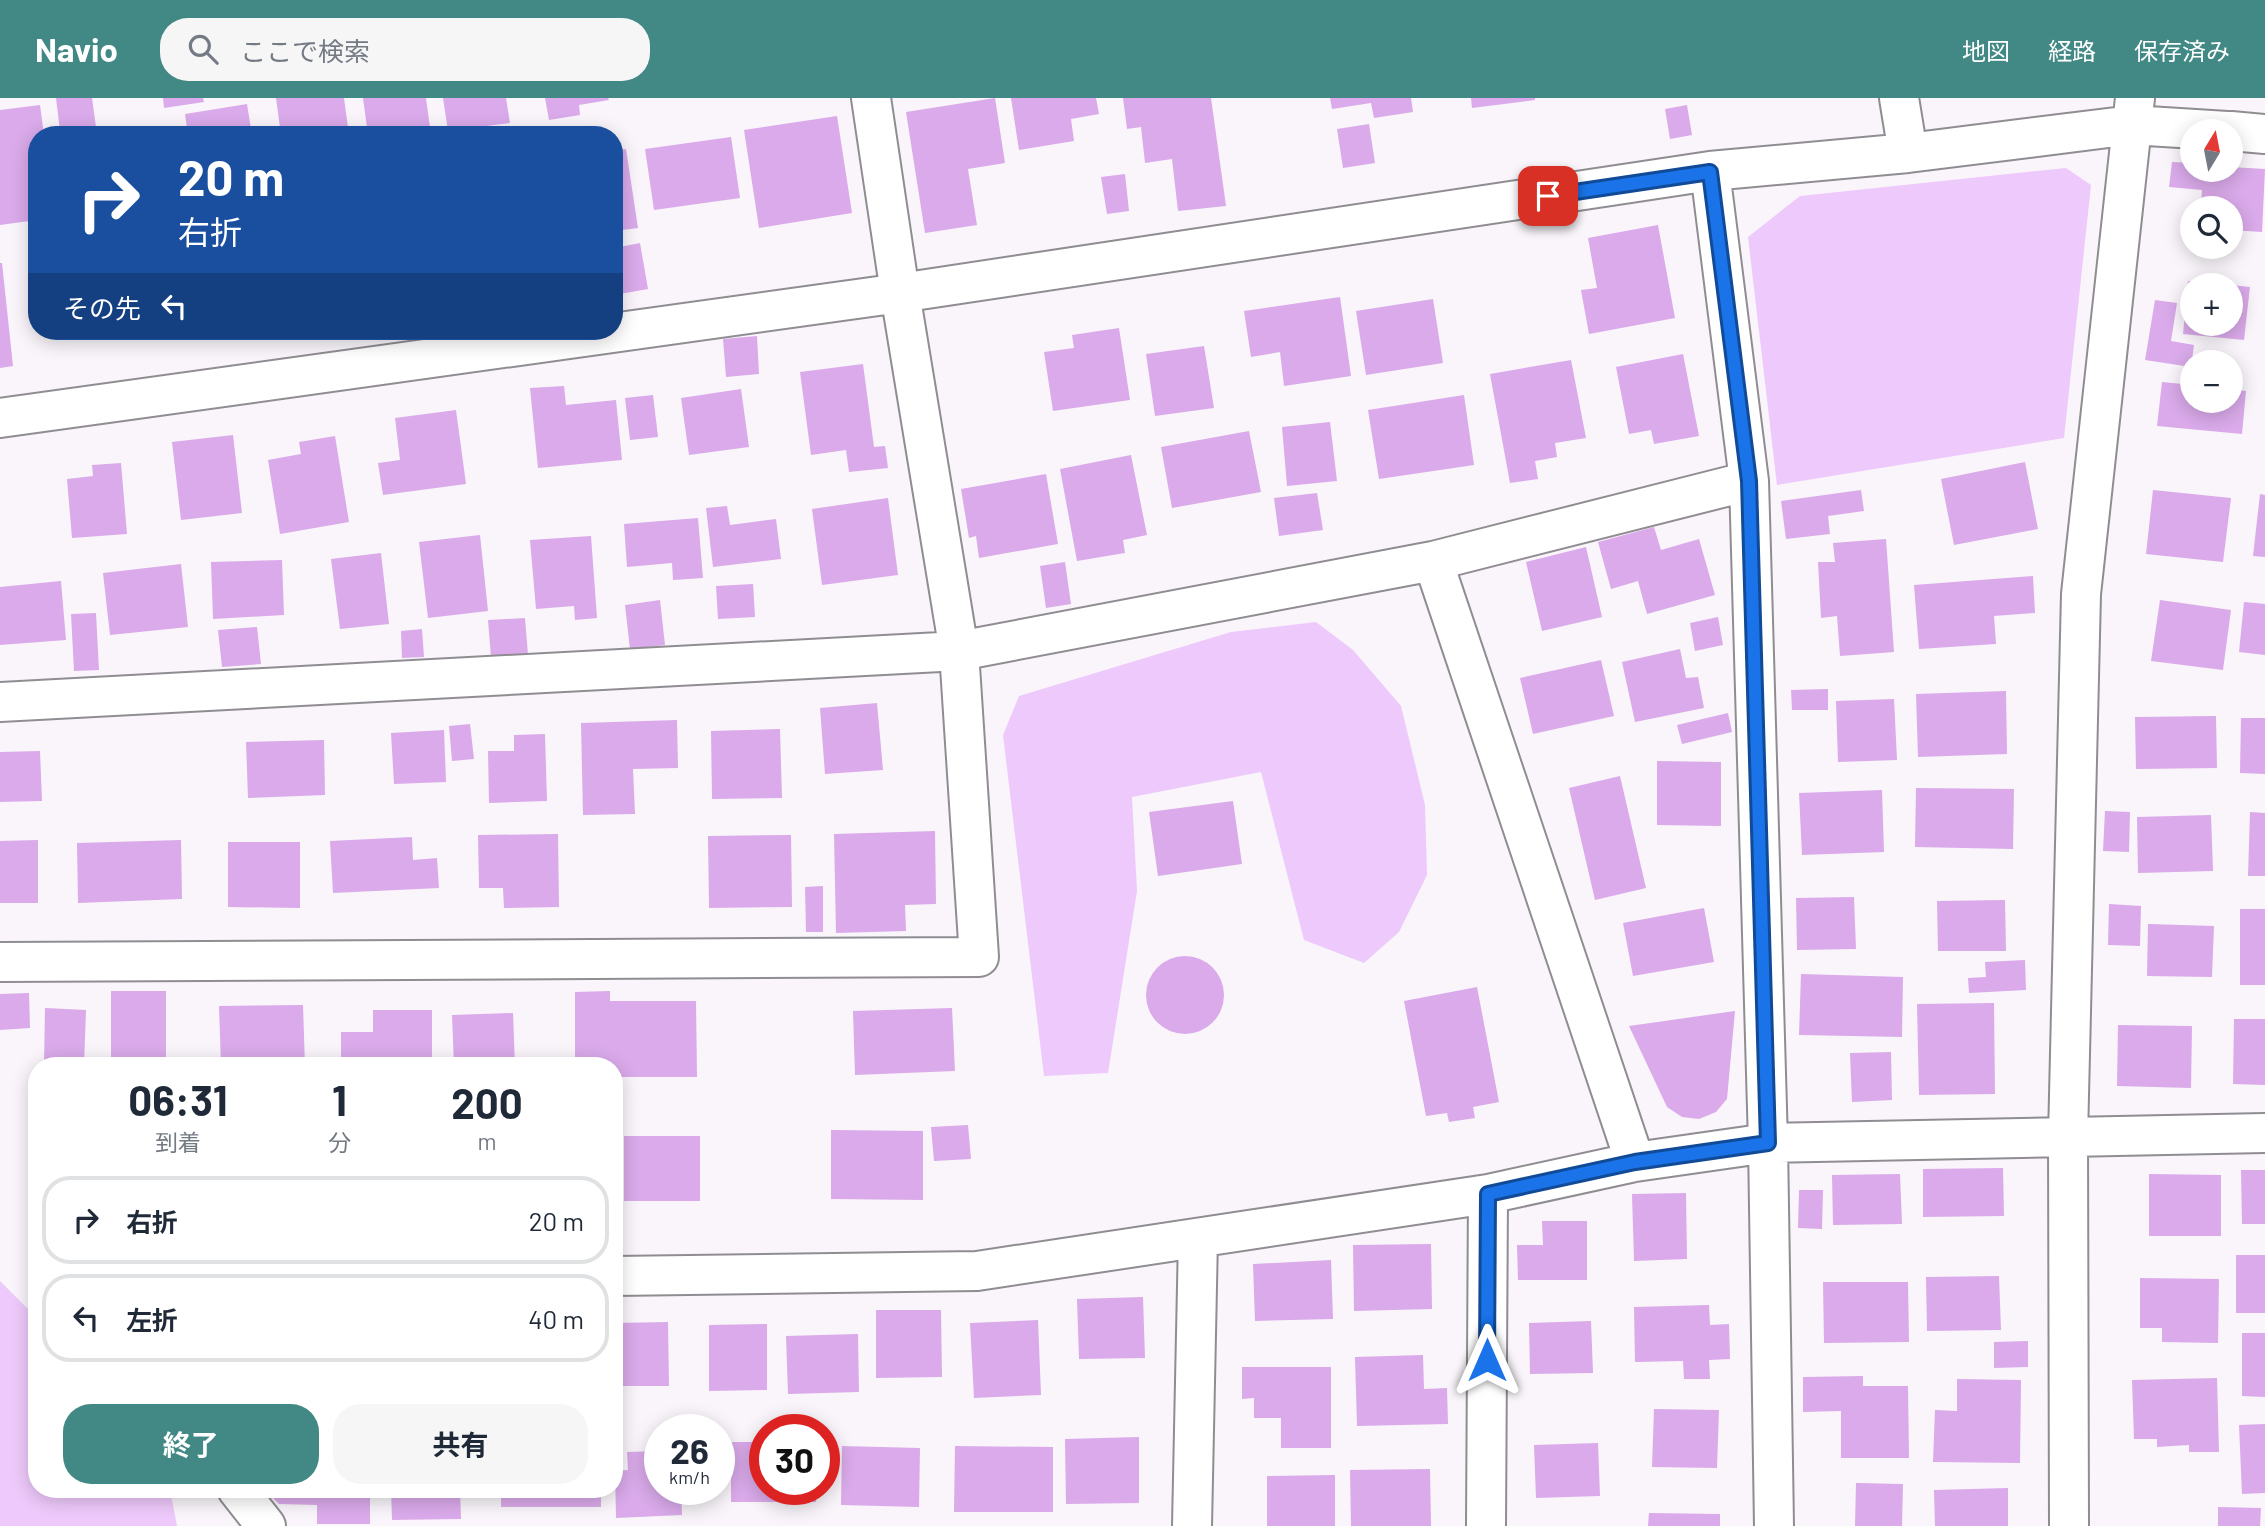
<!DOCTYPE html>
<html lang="ja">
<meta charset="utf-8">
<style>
body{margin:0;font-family:Barlow,"Noto Sans JP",sans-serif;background:#f6f6f7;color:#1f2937;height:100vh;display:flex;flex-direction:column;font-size:26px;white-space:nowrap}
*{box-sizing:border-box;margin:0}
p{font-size:23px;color:#747a83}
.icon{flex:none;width:38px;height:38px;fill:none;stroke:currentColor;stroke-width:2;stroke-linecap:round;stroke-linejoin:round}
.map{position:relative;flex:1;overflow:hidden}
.details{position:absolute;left:28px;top:959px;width:595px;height:441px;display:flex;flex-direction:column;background:#fff;border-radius:28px;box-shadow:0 4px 18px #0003}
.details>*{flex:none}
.guide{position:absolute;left:28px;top:28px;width:595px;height:214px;border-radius:28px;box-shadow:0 4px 18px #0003;background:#1a4fa0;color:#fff;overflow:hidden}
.needle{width:46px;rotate:10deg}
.controls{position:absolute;left:2180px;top:21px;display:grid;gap:14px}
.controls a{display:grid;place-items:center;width:63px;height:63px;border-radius:50%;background:#fff;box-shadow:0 4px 18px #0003;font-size:35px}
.speed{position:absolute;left:644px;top:1316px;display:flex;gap:14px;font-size:35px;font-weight:700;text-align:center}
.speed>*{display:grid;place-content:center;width:91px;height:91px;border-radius:50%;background:#fff;box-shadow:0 4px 18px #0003;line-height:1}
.speed small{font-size:18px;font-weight:400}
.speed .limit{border:10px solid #d22;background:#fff;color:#111}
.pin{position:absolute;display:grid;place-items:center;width:60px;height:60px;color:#fff;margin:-30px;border-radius:14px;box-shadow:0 4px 10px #0006}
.me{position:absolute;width:77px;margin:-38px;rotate:0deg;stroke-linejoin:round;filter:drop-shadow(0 0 5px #0008)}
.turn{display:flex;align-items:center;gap:24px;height:147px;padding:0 35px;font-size:32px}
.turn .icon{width:91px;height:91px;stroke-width:2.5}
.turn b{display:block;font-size:49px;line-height:60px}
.then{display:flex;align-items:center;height:66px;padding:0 35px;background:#0003;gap:14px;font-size:26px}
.eta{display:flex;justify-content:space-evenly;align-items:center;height:119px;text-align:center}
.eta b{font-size:42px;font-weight:700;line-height:49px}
.action{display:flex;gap:14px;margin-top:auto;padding:14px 35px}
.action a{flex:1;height:80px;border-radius:28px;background:#428985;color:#fff;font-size:28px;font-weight:700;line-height:80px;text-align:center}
.action a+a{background:#f6f6f7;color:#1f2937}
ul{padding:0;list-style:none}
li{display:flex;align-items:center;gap:21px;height:88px;margin:0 14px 10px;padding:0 21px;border:4px solid #e0e1e3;border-radius:28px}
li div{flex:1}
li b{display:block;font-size:26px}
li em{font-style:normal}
header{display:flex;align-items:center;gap:42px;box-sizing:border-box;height:98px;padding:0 35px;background:#428985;color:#fff}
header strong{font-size:33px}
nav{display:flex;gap:38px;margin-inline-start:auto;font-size:24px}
.search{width:490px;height:63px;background:#f6f6f7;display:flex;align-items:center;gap:18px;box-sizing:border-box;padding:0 24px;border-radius:28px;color:#747a83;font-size:26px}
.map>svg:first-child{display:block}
.green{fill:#eec9fb}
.building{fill:#daaaea}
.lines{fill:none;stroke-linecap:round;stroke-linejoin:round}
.minor-casing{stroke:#908d92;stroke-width:42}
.minor{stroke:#fff;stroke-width:38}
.route-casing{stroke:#114b97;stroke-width:18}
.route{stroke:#1a73e8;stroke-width:12}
</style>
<header>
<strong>Navio</strong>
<div class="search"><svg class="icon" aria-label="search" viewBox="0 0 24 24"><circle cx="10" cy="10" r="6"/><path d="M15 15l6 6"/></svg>ここで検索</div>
<nav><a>地図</a><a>経路</a><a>保存済み</a></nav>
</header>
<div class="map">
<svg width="2265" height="1428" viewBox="0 0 2265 1428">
<rect width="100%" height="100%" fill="#f9f5fa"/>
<path class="green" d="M 2066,70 L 2091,87 L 2064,340 L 1777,387 L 1748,139 L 1800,98 Z
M 1316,524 L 1353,552 L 1401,608 L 1425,707 L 1427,777 L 1399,834 L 1364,865 L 1304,842 L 1261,674 L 1132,699 L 1137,793 L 1108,975 L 1044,978 L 1003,637 L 1019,598 L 1231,534 Z
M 0,1183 L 37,1220 L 37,1391 L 170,1391 L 177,1428 L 0,1428 Z"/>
<path class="building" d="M 56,0 L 92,0 L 96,29 L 60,33 Z
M 163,0 L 203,0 L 204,4 L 164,10 Z
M 276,0 L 344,0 L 349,37 L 281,37 Z
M 363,0 L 426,0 L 431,37 L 368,37 Z
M 443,0 L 506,0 L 510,25 L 448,33 Z
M 545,0 L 608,0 L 609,2 L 579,7 L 580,17 L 549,22 Z
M 995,0 L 1005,65 L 968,71 L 977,127 L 925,135 L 906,14 Z
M 1011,0 L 1096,0 L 1099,16 L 1071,21 L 1074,43 L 1019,52 Z
M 1123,0 L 1211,0 L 1226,108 L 1178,113 L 1172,61 L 1145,65 L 1141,29 L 1127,31 Z
M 1330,0 L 1411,0 L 1413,14 L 1374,20 L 1371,5 L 1332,11 Z
M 1471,0 L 1535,0 L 1535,2 L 1472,10 Z
M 247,6 L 252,37 L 188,37 L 185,16 Z
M 40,7 L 44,37 L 37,37 L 37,122 L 0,127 L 0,12 Z
M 1687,7 L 1692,37 L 1670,41 L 1665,11 Z
M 837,18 L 852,115 L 759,130 L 744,32 Z
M 1369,26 L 1375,65 L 1343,70 L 1337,31 Z
M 156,28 L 157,37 L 102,37 L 102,35 Z
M 731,39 L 740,100 L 654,112 L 645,51 Z
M 626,51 L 638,130 L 614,133 L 614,53 Z
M 2172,64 L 2193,65 L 2193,72 L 2231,72 L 2231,69 L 2265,71 L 2262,134 L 2231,132 L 2231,110 L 2201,106 L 2202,92 L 2169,89 Z
M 1125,76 L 1129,113 L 1107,116 L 1101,79 Z
M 1658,127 L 1675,220 L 1589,236 L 1581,192 L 1597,190 L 1588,140 Z
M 640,145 L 648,191 L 614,197 L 614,150 Z
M 0,165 L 2,165 L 13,268 L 0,270 Z
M 2188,183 L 2216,185 L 2216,187 L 2193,187 L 2193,226 L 2231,226 L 2231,187 L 2250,189 L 2244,242 L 2183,236 Z
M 1340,199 L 1351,278 L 1284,288 L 1280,254 L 1251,259 L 1244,213 Z
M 1433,201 L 1443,265 L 1366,277 L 1356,213 Z
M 2155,202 L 2177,205 L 2171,243 L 2194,247 L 2191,269 L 2145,262 Z
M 1119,230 L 1130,302 L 1053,313 L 1044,254 L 1074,250 L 1072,237 Z
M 757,238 L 759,276 L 726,279 L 723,241 Z
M 1204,248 L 1214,310 L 1155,318 L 1146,256 Z
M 1683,256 L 1699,338 L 1654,346 L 1651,332 L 1629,336 L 1616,269 Z
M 1571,262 L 1586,340 L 1555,345 L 1557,359 L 1535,363 L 1538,381 L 1510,385 L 1490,276 Z
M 863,266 L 874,349 L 885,348 L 888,370 L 849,374 L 846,352 L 811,357 L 800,274 Z
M 2162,284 L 2193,287 L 2193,303 L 2231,303 L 2231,291 L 2246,293 L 2242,336 L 2157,328 Z
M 564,288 L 566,307 L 616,302 L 622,362 L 538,370 L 530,290 Z
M 741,291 L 749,349 L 689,357 L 681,300 Z
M 653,297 L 658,339 L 630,342 L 625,300 Z
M 1464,297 L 1474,367 L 1379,381 L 1368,312 Z
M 456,312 L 466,386 L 383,397 L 378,365 L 400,362 L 395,320 Z
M 1330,324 L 1337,383 L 1287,388 L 1282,329 Z
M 1249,333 L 1261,394 L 1172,410 L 1161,349 Z
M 233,337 L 242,415 L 181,422 L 172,344 Z
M 335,338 L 349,424 L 280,436 L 268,362 L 301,356 L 299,344 Z
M 1131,357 L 1147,437 L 1123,442 L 1125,455 L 1077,463 L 1060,371 Z
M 2025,364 L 2038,431 L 1954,447 L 1941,381 Z
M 121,365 L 127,436 L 72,440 L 67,381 L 93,378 L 92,367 Z
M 1046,376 L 1058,446 L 979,460 L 976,438 L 969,440 L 961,391 Z
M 1861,392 L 1864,413 L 1828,418 L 1830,436 L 1786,441 L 1781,403 Z
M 2153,392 L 2231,400 L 2223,464 L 2146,456 Z
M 1317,395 L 1323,432 L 1279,438 L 1274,400 Z
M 2260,396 L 2265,397 L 2265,459 L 2253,458 Z
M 888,400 L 898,477 L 822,487 L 812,411 Z
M 727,408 L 730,427 L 776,421 L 781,461 L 713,469 L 706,410 Z
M 698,420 L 703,480 L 673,482 L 672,465 L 627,469 L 624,426 Z
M 1654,429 L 1661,452 L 1699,441 L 1715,497 L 1647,516 L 1638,483 L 1611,491 L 1598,444 Z
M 480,437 L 488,513 L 428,520 L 419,444 Z
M 591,438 L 597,520 L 575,522 L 574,508 L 536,511 L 530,442 Z
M 1886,441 L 1894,554 L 1840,558 L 1837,518 L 1821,520 L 1818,464 L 1835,464 L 1833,445 Z
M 1586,449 L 1602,519 L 1542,533 L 1526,464 Z
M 381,455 L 389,526 L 340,531 L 331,461 Z
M 282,462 L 284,517 L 213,521 L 211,464 Z
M 1065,464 L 1071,506 L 1046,510 L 1040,468 Z
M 181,466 L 188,529 L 110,537 L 103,475 Z
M 2033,478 L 2035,515 L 1994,518 L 1996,546 L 1919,551 L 1914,487 Z
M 61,483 L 66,542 L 0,547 L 0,489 Z
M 753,486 L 755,519 L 718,521 L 716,488 Z
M 660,502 L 665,547 L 630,551 L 625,507 Z
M 2160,502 L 2231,512 L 2223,572 L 2151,563 Z
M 2244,504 L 2265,506 L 2265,557 L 2239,554 Z
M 96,515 L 99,572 L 74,573 L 71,516 Z
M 1718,519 L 1723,547 L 1695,553 L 1690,525 Z
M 525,520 L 528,557 L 491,559 L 488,522 Z
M 257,529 L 261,566 L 222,569 L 218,532 Z
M 422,531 L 424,559 L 402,560 L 401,533 Z
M 1680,551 L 1686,580 L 1698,579 L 1704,610 L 1635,624 L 1622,564 Z
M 1601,562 L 1614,618 L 1533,636 L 1520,580 Z
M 1828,591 L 1828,612 L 1792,612 L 1791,592 Z
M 2006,593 L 2007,656 L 1918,659 L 1916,596 Z
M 1894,601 L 1897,662 L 1838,664 L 1836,603 Z
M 877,605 L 883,672 L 825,676 L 820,610 Z
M 1728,615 L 1732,634 L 1682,646 L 1677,627 Z
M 2216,618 L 2217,670 L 2136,671 L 2135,619 Z
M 2241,620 L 2265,620 L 2265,676 L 2240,675 Z
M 677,622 L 678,670 L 633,671 L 635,716 L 583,717 L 581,625 Z
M 470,626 L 474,661 L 452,663 L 449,628 Z
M 780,631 L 782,700 L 712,701 L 711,633 Z
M 444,632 L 446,684 L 394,686 L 391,635 Z
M 545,636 L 547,703 L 489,705 L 488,653 L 514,653 L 514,637 Z
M 324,642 L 325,697 L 248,700 L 246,644 Z
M 40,653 L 42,703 L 0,704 L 0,654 Z
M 1657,663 L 1721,664 L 1721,728 L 1657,727 Z
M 1620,678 L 1646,790 L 1595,802 L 1569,690 Z
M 1916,690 L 2014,691 L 2013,751 L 1915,749 Z
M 1882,692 L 1884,754 L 1802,757 L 1799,695 Z
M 1233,703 L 1242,766 L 1158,778 L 1149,714 Z
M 2105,713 L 2130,714 L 2129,754 L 2103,753 Z
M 2250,714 L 2265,715 L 2265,778 L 2248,778 Z
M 2211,717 L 2213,773 L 2138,775 L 2137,719 Z
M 935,733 L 936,806 L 905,807 L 906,833 L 836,835 L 834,736 Z
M 558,736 L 559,809 L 504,810 L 503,790 L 479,790 L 478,737 Z
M 791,737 L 792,809 L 709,810 L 708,738 Z
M 412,739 L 413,762 L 437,760 L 439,790 L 333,795 L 330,743 Z
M 38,742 L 38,805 L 0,805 L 0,743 Z
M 181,742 L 182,801 L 78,805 L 77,745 Z
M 228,744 L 300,744 L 300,810 L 228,809 Z
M 823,788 L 823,834 L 806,834 L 805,789 Z
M 1854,799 L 1856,851 L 1797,852 L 1796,800 Z
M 2005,802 L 2006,853 L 1938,853 L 1937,803 Z
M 2109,806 L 2141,808 L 2140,848 L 2108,847 Z
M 1704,810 L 1714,864 L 1633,878 L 1623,825 Z
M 2240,811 L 2265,811 L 2265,887 L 2240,887 Z
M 2148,826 L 2214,828 L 2212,879 L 2147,878 Z
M1146 897a39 39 0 1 1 78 0a39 39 0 1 1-78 0Z
M 2025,862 L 2026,892 L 1969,895 L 1968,880 L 1986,879 L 1985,864 Z
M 1801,876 L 1903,879 L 1902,939 L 1799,937 Z
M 1477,889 L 1499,1004 L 1473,1009 L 1475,1020 L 1449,1024 L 1447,1015 L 1426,1018 L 1404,903 Z
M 111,893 L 166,893 L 166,967 L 111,967 Z
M 610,893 L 610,903 L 696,903 L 697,979 L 614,979 L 614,968 L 575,968 L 575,894 Z
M 29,895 L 30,930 L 0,932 L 0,896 Z
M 1994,905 L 1995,996 L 1919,997 L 1917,906 Z
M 303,907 L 305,968 L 221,968 L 219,908 Z
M 45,910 L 86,912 L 84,968 L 44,968 Z
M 952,910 L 955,973 L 855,977 L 853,913 Z
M 373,912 L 432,912 L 432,968 L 341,968 L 341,934 L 373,934 Z
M 1735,913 L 1727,1001 L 1716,1014 L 1699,1021 L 1682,1019 L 1667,1009 L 1629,928 Z
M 513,915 L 515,968 L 454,968 L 452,917 Z
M 2234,921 L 2265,921 L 2265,987 L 2233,986 Z
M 2118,927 L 2192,928 L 2191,990 L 2117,988 Z
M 1891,954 L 1892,1002 L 1852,1004 L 1850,955 Z
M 968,1027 L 971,1061 L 934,1063 L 931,1029 Z
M 831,1032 L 923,1033 L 923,1102 L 831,1101 Z
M 624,1038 L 700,1038 L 700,1103 L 624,1103 Z
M 2003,1070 L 2004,1118 L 1923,1119 L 1923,1071 Z
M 2241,1072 L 2265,1072 L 2265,1126 L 2242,1126 Z
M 1900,1076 L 1902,1126 L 1833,1127 L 1832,1077 Z
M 2149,1076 L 2221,1077 L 2221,1138 L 2149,1138 Z
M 1799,1092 L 1823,1092 L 1822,1131 L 1798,1130 Z
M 1686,1095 L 1687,1161 L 1634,1163 L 1632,1096 Z
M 1542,1123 L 1587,1123 L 1587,1182 L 1518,1182 L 1517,1147 L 1543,1147 Z
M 1431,1146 L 1432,1211 L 1354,1213 L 1353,1147 Z
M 2236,1157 L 2265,1157 L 2265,1215 L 2236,1215 Z
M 1331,1162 L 1333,1221 L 1255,1223 L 1253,1166 Z
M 1999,1178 L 2001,1232 L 1927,1233 L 1926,1179 Z
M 2140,1180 L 2219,1181 L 2218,1245 L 2162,1244 L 2162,1230 L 2140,1230 Z
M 1823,1184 L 1908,1184 L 1909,1244 L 1824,1245 Z
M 1143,1199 L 1145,1260 L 1079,1261 L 1077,1201 Z
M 1709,1207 L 1710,1227 L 1729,1226 L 1730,1261 L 1709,1262 L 1710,1281 L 1684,1281 L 1683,1263 L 1635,1264 L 1634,1209 Z
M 876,1212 L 941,1212 L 942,1279 L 876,1280 Z
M 1038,1222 L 1041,1297 L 974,1300 L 970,1225 Z
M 1591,1223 L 1593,1275 L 1530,1276 L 1529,1225 Z
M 668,1224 L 669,1288 L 614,1288 L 614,1225 Z
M 767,1226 L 767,1292 L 709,1293 L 709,1227 Z
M 2242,1235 L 2265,1235 L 2265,1299 L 2242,1298 Z
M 858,1236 L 859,1294 L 788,1296 L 786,1238 Z
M 2028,1243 L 2028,1269 L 1994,1270 L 1994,1244 Z
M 1423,1257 L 1424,1291 L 1447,1290 L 1448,1326 L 1357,1328 L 1355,1259 Z
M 1242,1269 L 1331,1269 L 1331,1350 L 1281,1350 L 1281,1320 L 1254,1320 L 1254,1300 L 1242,1301 Z
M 1863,1278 L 1863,1288 L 1908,1288 L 1909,1360 L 1841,1360 L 1841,1313 L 1803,1314 L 1803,1279 Z
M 2217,1280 L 2219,1354 L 2189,1354 L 2189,1347 L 2157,1349 L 2157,1341 L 2134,1341 L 2132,1282 Z
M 1957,1281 L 2021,1282 L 2020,1365 L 1933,1364 L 1935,1312 L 1957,1313 Z
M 1654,1311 L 1719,1312 L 1717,1370 L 1652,1369 Z
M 2265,1326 L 2265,1395 L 2242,1396 L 2239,1327 Z
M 1139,1339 L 1139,1405 L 1066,1406 L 1065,1341 Z
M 731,1344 L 765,1344 L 765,1391 L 816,1391 L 816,1404 L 731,1404 Z
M 1598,1345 L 1600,1398 L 1536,1400 L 1534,1347 Z
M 842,1348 L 920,1350 L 919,1409 L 841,1407 Z
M 955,1348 L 1053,1349 L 1053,1414 L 954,1414 Z
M 660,1353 L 660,1391 L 681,1391 L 682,1417 L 616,1420 L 615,1373 L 628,1372 L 627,1354 Z
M 1430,1371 L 1431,1428 L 1351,1428 L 1350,1372 Z
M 1335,1377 L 1335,1428 L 1267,1428 L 1267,1378 Z
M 1856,1385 L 1903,1386 L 1902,1428 L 1855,1428 Z
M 2008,1390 L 2008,1428 L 1935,1428 L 1934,1392 Z
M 264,1391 L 370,1391 L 370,1426 L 317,1426 L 317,1407 L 279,1406 Z
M 391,1391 L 460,1391 L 461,1421 L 392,1422 Z
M 501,1391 L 601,1391 L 601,1409 L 501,1409 Z
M 2218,1409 L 2261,1410 L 2260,1428 L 2218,1428 Z
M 1649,1415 L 1720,1416 L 1720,1428 L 1648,1428 Z"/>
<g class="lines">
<g class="minor-casing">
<path id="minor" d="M 1899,0 L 1908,55
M 2231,33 L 2265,36
M 1710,73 L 1749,383 L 1768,1045 L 1774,1428
M 0,320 L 900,195 L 1710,73 L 1908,55 L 2132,27 L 2227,33
M 1433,463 L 1635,1064
M 0,604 L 959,553 L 1433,463 L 1749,383
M 0,864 L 979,859 L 959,553 L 900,195 L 871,0
M 614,1178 L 977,1173 L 1488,1096 L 1635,1064 L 1768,1045 L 2265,1035
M 237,1391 L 266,1428
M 1192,1428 L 1198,1140
M 1486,1428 L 1488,1096
M 2069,1428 L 2068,1039 L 2081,496 L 2135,0"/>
</g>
<use href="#minor" class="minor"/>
</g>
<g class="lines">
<g class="route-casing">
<path id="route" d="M 1487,1262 L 1488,1096 L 1635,1064 L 1768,1045 L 1749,383 L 1710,74 L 1548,98"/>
</g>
<use href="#route" class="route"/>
</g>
</svg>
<div class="controls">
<a><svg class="needle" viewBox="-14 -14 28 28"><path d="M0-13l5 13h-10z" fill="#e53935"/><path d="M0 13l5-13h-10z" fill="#747a83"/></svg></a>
<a><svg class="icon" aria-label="search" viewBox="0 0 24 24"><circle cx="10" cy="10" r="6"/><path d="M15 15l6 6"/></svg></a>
<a>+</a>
<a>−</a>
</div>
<div class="speed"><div>26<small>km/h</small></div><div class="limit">30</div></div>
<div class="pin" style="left:1548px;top:98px;background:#d93025"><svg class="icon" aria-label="arrive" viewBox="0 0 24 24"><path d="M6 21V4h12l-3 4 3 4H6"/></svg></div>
<svg class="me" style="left:1487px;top:1262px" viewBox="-20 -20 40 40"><path d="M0-17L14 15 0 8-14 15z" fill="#1a73e8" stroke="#fff" stroke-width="4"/></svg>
<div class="guide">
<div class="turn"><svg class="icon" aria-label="right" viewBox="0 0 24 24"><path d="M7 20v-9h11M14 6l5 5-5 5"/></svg><div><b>20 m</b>右折</div></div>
<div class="then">その先<svg class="icon" aria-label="left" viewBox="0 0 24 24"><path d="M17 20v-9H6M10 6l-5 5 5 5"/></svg></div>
</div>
<section class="details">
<div class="eta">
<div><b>06:31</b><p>到着</p></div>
<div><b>1</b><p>分</p></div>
<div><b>200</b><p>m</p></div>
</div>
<ul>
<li><svg class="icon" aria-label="right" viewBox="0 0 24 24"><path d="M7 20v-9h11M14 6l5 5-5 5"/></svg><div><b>右折</b></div><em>20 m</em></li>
<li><svg class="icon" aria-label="left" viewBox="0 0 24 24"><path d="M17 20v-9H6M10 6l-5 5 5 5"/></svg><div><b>左折</b></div><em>40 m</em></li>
</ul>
<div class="action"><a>終了</a><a>共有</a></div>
</section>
</div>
